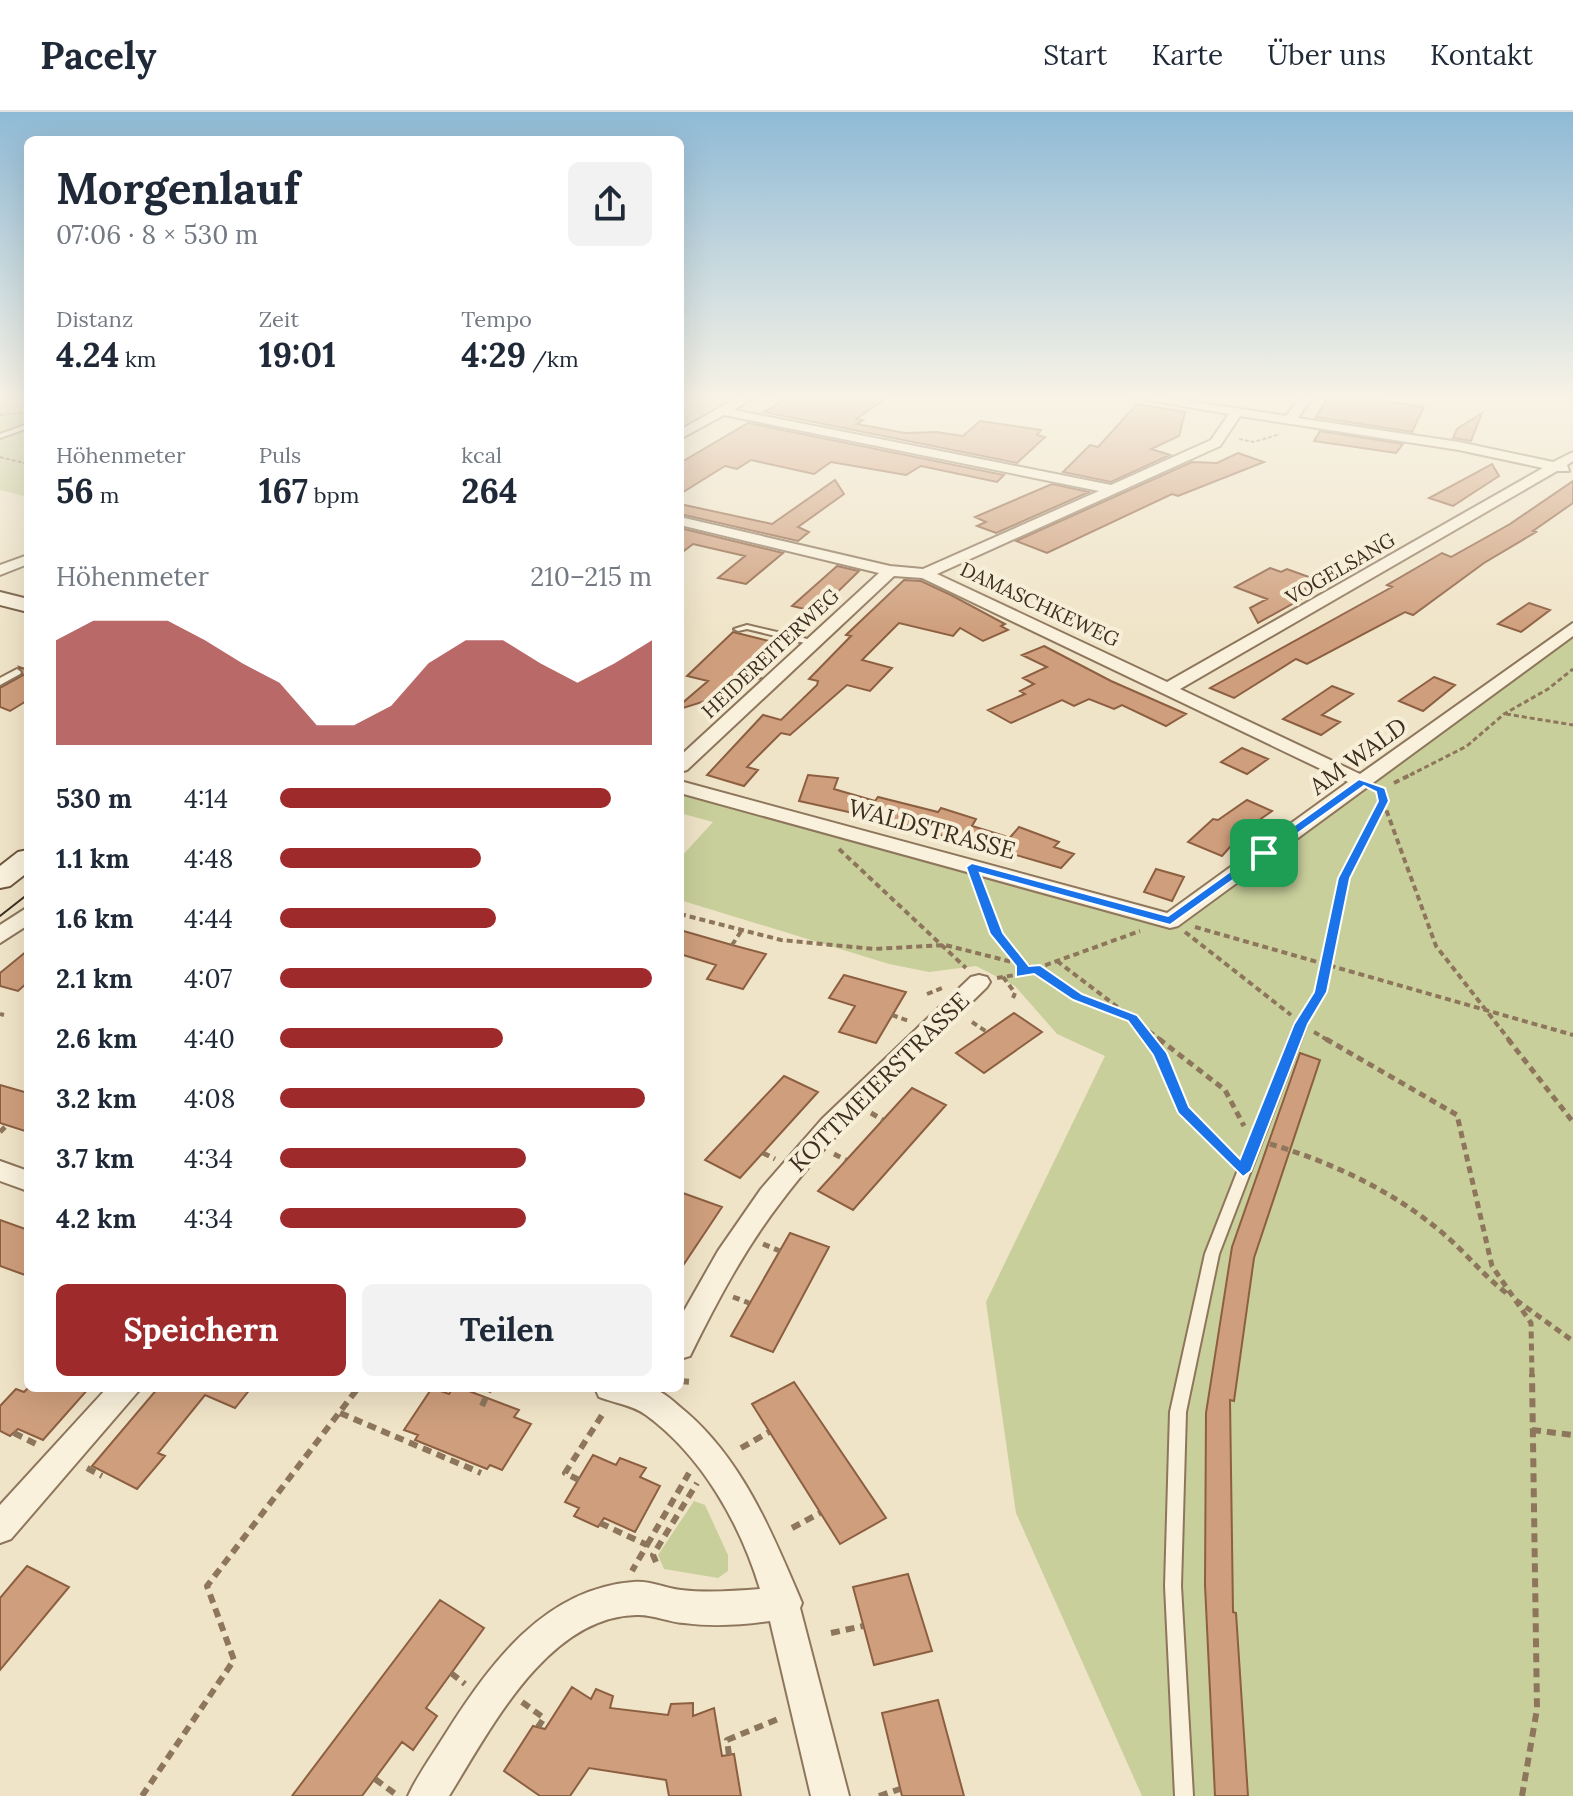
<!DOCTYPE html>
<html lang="de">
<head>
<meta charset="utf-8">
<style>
	:root { --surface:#fff; --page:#f2f2f3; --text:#1f2937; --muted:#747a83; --line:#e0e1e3; --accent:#9e2a2b }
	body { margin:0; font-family:Lora,serif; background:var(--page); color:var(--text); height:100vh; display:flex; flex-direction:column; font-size:30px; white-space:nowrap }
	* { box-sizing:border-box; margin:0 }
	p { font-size:26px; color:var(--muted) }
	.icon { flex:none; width:44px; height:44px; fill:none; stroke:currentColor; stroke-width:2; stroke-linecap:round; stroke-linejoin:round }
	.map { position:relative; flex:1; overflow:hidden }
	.side { position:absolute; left:24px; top:24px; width:660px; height:1256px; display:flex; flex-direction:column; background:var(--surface); border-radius:12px; box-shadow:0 8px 32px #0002 }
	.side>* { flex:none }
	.pin { position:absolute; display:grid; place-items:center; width:68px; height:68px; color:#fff; margin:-34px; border-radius:16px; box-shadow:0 4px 12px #0006 }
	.round { display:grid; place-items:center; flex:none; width:84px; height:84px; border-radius:12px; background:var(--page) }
	.summary { display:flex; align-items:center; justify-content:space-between; height:136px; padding:0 32px }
	h1 { font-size:44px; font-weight:800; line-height:60px }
	.figures { display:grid; grid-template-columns:repeat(3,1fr); gap:12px; height:136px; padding:8px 32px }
	.figures div { display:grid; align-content:center }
	.figures b { font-size:34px; font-weight:800 }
	.figures small { font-size:22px; font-weight:400 }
	.figures p { font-size:22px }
	.chart { height:224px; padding:16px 32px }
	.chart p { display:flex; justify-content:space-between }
	.chart svg { width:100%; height:144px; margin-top:8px; fill:var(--accent); opacity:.7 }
	.action { display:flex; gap:16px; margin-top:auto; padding:16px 32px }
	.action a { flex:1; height:92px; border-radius:12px; background:var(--accent); color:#fff; font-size:32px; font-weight:800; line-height:92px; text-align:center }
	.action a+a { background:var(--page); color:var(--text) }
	ul { padding:0 32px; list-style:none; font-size:26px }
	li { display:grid; grid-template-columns:128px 96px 1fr; align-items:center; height:60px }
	li i { height:20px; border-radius:10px; background:var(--accent) }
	header { display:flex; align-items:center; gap:48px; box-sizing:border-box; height:112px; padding:0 40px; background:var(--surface); border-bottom:2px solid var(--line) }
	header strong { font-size:38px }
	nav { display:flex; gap:44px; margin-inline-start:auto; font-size:28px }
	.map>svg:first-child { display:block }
	.green { fill:#c9cf9b }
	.building { fill:#cf9f7d; stroke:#8d5f41; stroke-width:2 }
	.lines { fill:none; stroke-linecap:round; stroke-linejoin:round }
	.lane-casing { stroke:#8d765c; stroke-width:4 }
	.street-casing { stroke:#8d765c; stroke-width:4 }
	.secondary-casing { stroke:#6f573f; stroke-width:4 }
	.path-far4 { stroke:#8d765c; stroke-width:2; stroke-dasharray:4 2; stroke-linecap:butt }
	.path-far3 { stroke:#8d765c; stroke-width:3; stroke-dasharray:5 3; stroke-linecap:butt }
	.path-far2 { stroke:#8d765c; stroke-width:4; stroke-dasharray:6 4; stroke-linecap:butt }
	.path-far1 { stroke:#8d765c; stroke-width:5; stroke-dasharray:7 5; stroke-linecap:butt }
	.path { stroke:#8d765c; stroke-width:6; stroke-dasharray:9 6; stroke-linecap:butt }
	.lane { fill:#faf1dc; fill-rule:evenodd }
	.street { fill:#faf1dc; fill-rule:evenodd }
	.secondary { fill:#faf1dc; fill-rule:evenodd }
	.tram { stroke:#3d2e20; stroke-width:2 }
	.route { fill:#1a73e8; stroke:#fff; stroke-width:2; fill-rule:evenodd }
	.labels { text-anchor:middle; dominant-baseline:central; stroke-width:8; stroke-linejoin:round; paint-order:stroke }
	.far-street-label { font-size:20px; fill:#3d2e20; stroke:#f7eed8 }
	.street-label { font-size:24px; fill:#3d2e20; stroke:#f7eed8 }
</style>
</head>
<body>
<header>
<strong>Pacely</strong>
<nav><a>Start</a><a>Karte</a><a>Über uns</a><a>Kontakt</a></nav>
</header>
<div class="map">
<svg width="1573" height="1684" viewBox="0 0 1573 1684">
	<rect width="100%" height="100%" fill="#f0e4c8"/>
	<path class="green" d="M0,283H28V385L0,378Z
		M682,283H738L680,315Z
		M1573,520V1684H1142L1016,1401L986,1190L1105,944L1057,922L1015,874L976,854L929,860L889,852L680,788V746L713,710L680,701V677L1168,815Z
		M694,1389L705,1393L728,1443V1459L718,1466L664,1457L658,1443Z"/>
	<path class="building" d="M793,283H858L884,288L856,307L863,308L857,312L905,321L936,320L963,324L980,309L1041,318L1037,323L1045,325L1017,351L764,300Z
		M1329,283L1371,290L1372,287L1424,295L1412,320L1316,305Z
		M1137,292L1185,300L1179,324L1151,337L1170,343L1111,370L1063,360L1090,333L1098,335Z
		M1482,301L1471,329L1453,326L1457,317Z
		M748,311L1004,363L997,370L921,354L906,363L831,350L814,362L751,348L737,357L725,354L680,382V351Z
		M1320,319L1403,332L1396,341L1314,329Z
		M1238,341L1264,350L1178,384L1172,382L1047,441L1016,429L1192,350L1217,351Z
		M1492,352L1499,364L1453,394L1429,386Z
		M835,368L844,382L798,415L809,420L798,429L680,402V392L772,412Z
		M1573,369V391L1533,419L1536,420L1484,451L1413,503L1405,500L1307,552L1296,547L1234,586L1210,576L1392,475L1387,473L1442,441L1451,445L1510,412Z
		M1052,372L1089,380L996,421L977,414L986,410L975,405Z
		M680,416L783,441L746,472L718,466L745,444L693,432L680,442Z
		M837,454L859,459L817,500L792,494Z
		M1270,456L1281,460L1287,457L1320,469L1305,477L1308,483L1258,511L1250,496L1267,487L1235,475Z
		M904,468L921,469L951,483L1005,512L1001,514L1008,518L983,529L960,516L953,524L899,511L862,548L892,556L870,579L847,573L790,623L781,621L747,655L758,658L744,674L707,663L763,603L781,608L817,573L818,569L809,567L851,524L846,523Z
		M1529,491L1550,498L1521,520L1498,512Z
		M733,520L781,532L752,559L761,566L740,574L744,577L680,597V593L708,569L687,564Z
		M1044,534L1111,569L1186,602L1166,614L1122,593L1114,597L1089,587L1074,594L1062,588L1011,611L988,598L1025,582L1020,579L1034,572L1023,566L1047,555L1022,543Z
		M19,555L28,558V588L10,599L0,595V576L23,563Z
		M1434,565L1455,573L1423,599L1399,589Z
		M1332,574L1353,582L1322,603L1340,610L1321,623L1283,607Z
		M1242,636L1268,647L1247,662L1221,650Z
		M808,663L838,666L834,677L875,689L878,685L938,700L941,696L976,707L972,714L1005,724L994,740L907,713L799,689Z
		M1247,688L1272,699L1245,718L1222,744L1188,730L1213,707L1218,708Z
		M1019,715L1059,730L1054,735L1074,742L1061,756L999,738Z
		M1156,757L1184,765L1172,789L1144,780Z
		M680,818L732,833L766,842L743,877L707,867L716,853L680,842Z
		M28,838V870L18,879L0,874V861Z
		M844,863L906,880L876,931L839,920L855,894L829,886Z
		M1014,901L1042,920L984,961L956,941Z
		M1300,941L1320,948L1254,1146L1234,1289L1230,1288L1233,1500L1236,1501L1248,1684H1215L1205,1473L1206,1301L1232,1135Z
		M784,964L818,980L740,1066L705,1048Z
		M0,973L28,981V1020L0,1011Z
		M912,976L946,993L853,1098L818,1079Z
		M680,1080L722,1095L680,1158Z
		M0,1108L28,1118V1164L0,1154Z
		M790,1121L829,1135L773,1240L731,1224Z
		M794,1270L886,1406L840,1432L752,1292Z
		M28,1276H89L43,1328L18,1317L10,1324L0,1319V1294L16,1277L24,1280Z
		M158,1276H251L235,1296L205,1283L158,1341L165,1344L137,1377L92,1354Z
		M432,1276L449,1282L453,1276H461L519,1298L514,1305L531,1312L502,1358L490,1353L487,1357L415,1328L418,1323L404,1318Z
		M593,1343L616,1353L620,1346L646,1356L640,1365L660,1374L635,1420L604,1406L598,1415L574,1404L579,1396L565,1390Z
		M27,1454L69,1475L0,1558V1486Z
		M908,1462L932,1539L874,1553L853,1475Z
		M440,1488L484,1516L426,1596L437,1604L413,1638L402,1630L362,1684H292Z
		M572,1575L591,1587L596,1577L613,1584L610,1596L668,1603L671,1592L693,1591V1604L714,1596L722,1644L734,1642L741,1684H669L666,1668L589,1656L570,1684H540L504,1659L533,1614L545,1617Z
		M938,1588L964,1684H902L882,1601Z"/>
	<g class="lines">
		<defs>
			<path id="lane" d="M28,312V316L0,326V322Z
				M747,513L816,529L817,531L813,533L747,517L738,519L734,517Z
				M17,557L21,560L20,562L0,573V566Z
				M1301,908L1307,912L1219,1142L1186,1300L1181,1474L1193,1684H1175L1165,1474L1170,1300L1205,1142L1295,912Z"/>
			<path id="street" d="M742,283H757L734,298L1111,373L1211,328L1229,302L1119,283H1148L1286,304L1302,283H1314L1298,306L1459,330L1553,350L1573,340V349L1567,353L1569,359H1557L1180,577L1360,662L1573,511V524L1178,814L1170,816L680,681V669L1167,801L1348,670L922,466L894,464L687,658L680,660V644L879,461L680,413V405L890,454L923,457L1099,379L724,303L680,327V318ZM1240,304L1459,338L1543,356L1167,570L937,462L1220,334Z
				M28,443V452L0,463V453Z
				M28,795V813L0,831V813Z
				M979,863L987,865L990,870L987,875C916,945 840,1011 780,1091C744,1138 716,1191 690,1244L680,1247V1206L718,1139L761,1077L822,1007L971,865Z
				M0,1049L28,1059V1079L0,1069Z
				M107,1276H141L11,1427L0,1431V1393Z
				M595,1276C612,1276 633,1273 650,1276C664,1279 675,1291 686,1300C744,1350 773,1423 802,1491L800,1496L849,1684H811L770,1509C742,1513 713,1515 684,1511C668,1510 652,1502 636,1503C547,1505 490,1618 449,1684H408C418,1662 433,1642 446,1621C490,1552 544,1477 633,1470C649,1468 665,1476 681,1478C707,1481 734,1479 760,1477C740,1411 702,1344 646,1303C633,1293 614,1291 599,1285Z"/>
			<path id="secondary" d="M0,480L28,487V500L0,493Z
				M28,738V760L10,774L0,776V754L18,740Z"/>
		</defs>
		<use href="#lane" class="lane-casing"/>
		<use href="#street" class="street-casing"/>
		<use href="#secondary" class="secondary-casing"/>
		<path class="path-far4" d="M0,303L22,301
			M1239,327L1254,330L1280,322
			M0,345L28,352"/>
		<path class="path-far3" d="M1506,602L1573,613
			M1410,663L1467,634L1504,602L1548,577L1573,557"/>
		<path class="path-far2" d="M1394,671L1414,661
			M1383,689L1436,834L1510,929
			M839,737L966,856
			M977,773L997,822L1022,853L1021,862
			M680,802L781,828L874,837L945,833L1036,856L1077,885L1133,906L1151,929
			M1195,815L1573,923
			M1185,820L1291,903
			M732,833L742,818
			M1057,849L1128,903
			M1003,865L1015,881L1013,886
			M997,866L1021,862L1140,819
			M927,882L942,876
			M1308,900L1321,880L1344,766L1383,689L1381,678
			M0,902L4,903
			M892,903L909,909
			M972,910L987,920
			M1141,913L1162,929
			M1314,920L1329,929"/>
		<path class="path-far1" d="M1149,927L1160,941L1183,998L1231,1046
			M1159,927L1225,978L1244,1014
			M1326,927L1457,1003L1492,1154L1531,1211L1532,1264
			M1508,927L1573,1010
			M871,1001L883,1008
			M0,1020L7,1013
			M1270,1032C1338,1052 1408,1086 1459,1136C1476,1153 1490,1169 1509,1183
			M763,1041L775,1047
			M834,1042L846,1048
			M763,1132L780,1139
			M733,1185L749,1191
			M1516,1188L1573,1229"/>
		<path class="path" d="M680,1269L692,1270
			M482,1294L490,1276
			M340,1301L481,1361
			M1532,1318L1573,1323
			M14,1321L40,1334
			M741,1336L769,1320
			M87,1356L102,1364
			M579,1368L565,1361L604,1300
			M600,1411L647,1433L632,1459
			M792,1416L820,1401
			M647,1433L689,1361
			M656,1450L653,1443L697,1371
			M831,1521L863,1514
			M451,1561L465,1572
			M522,1590L544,1606L538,1615
			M729,1643L727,1628L778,1607
			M375,1667L398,1684
			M142,1684L234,1548L207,1474L358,1276
			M879,1684L900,1677
			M1522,1684L1537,1597L1532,1262"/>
		<use href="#lane" class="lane"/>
		<use href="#street" class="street"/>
		<use href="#secondary" class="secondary"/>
		<path class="tram" d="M0,804L28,782"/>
	</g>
	<linearGradient id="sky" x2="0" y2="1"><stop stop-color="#8fbad6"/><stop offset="0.55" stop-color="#f8f3e6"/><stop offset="1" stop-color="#f8f3e6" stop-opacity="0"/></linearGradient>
	<rect width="1573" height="519" fill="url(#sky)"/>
	<path class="route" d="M1359,667L1385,676L1389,689L1350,766L1327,880L1308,912L1251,1059L1243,1065L1178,1001L1153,943L1128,909L1073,888L1034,862L1016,865V854L990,822L966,755L972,751L1168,804ZM1364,674L1376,680L1378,689L1338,766L1314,880L1294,912L1240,1047L1189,995L1167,941L1137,903L1082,882L1040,853L1029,854L1003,821L980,761L1170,813Z"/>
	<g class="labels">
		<g class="far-street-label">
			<text transform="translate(1340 456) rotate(-30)">VOGELSANG</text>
			<text transform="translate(1040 492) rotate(25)">DAMASCHKEWEG</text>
			<text transform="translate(770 541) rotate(-43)">HEIDEREITERWEG</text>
		</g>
		<g class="street-label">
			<text transform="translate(1358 644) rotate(-36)">AM WALD</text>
			<text transform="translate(932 717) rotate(15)">WALDSTRASSE</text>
			<text transform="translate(879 970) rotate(-45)">KOTTMEIERSTRASSE</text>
		</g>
	</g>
</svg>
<div class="pin" style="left:1264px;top:741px;background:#1e9e55"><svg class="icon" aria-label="arrive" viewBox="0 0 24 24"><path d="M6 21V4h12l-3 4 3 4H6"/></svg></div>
<section class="side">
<div class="summary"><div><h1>Morgenlauf</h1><p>07:06 · 8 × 530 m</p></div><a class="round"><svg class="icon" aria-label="share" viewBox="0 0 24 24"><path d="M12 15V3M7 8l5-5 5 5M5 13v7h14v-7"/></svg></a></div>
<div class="figures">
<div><p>Distanz</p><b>4.24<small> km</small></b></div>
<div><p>Zeit</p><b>19:01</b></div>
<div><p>Tempo</p><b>4:29<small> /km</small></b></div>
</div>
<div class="figures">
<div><p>Höhenmeter</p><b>56<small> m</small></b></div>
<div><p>Puls</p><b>167<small> bpm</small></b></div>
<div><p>kcal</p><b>264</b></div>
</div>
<div class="chart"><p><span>Höhenmeter</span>210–215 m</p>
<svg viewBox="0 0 160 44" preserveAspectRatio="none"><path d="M0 44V12L10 6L20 6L30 6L40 12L50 19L60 25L70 38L80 38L90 32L100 19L110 12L120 12L130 19L140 25L150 19L160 12V44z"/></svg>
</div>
<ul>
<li><b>530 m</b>4:14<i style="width:89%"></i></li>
<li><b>1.1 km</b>4:48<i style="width:54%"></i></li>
<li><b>1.6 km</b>4:44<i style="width:58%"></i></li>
<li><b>2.1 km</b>4:07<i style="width:100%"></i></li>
<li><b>2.6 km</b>4:40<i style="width:60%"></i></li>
<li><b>3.2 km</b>4:08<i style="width:98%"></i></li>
<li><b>3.7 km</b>4:34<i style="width:66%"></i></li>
<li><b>4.2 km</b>4:34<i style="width:66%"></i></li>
</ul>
<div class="action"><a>Speichern</a><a>Teilen</a></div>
</section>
</div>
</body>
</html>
